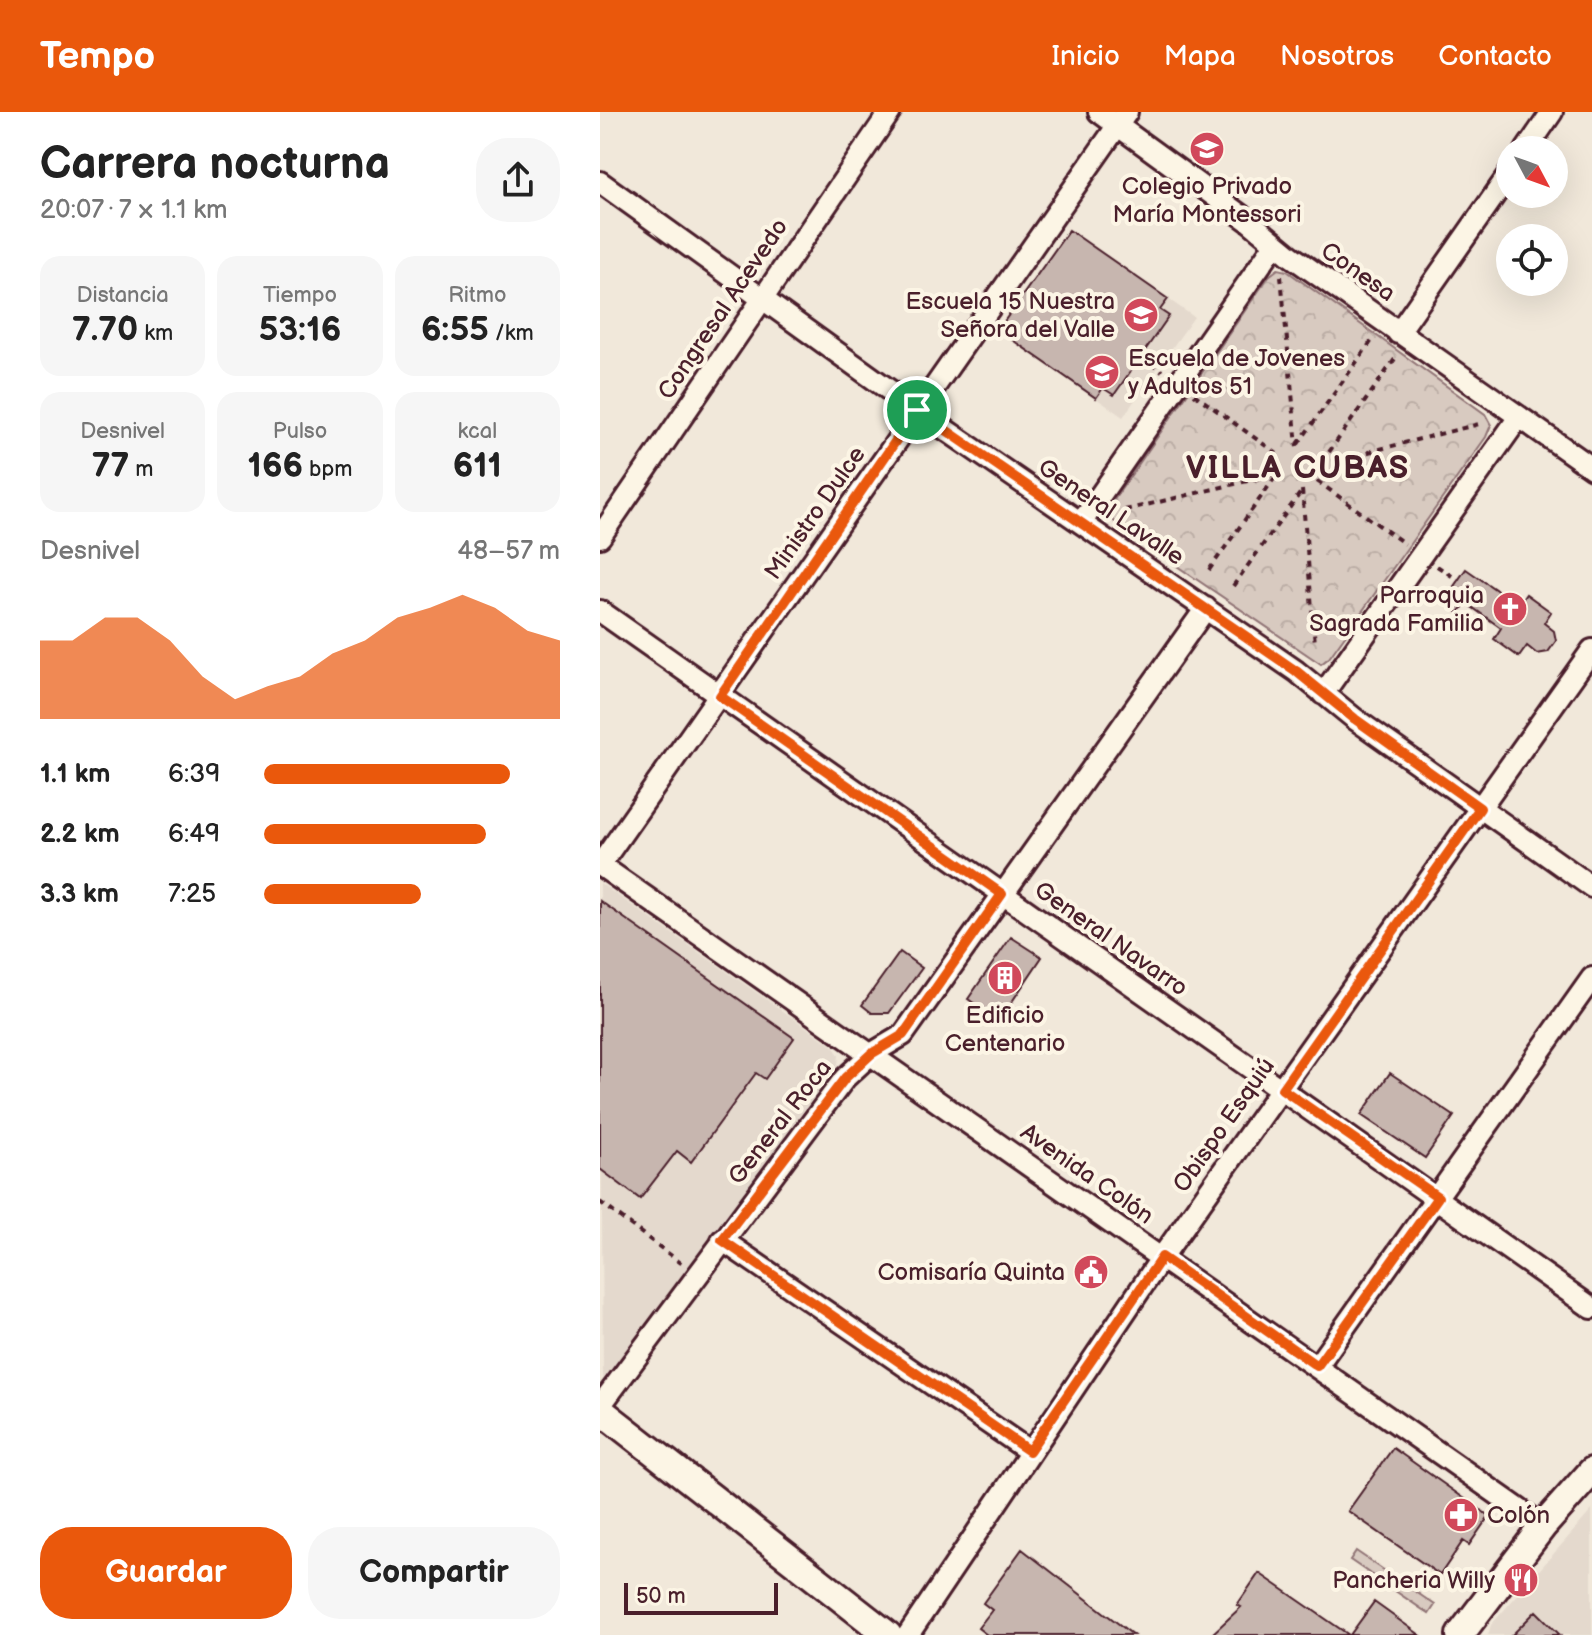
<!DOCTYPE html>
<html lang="es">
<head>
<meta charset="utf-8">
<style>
	:root { --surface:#fff; --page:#f6f6f6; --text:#222; --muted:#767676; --accent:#ea580c }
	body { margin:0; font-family:"Balsamiq Sans",sans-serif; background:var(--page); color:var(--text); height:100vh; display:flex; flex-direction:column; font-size:30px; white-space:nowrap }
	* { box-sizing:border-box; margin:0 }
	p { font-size:26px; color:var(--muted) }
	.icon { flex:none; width:44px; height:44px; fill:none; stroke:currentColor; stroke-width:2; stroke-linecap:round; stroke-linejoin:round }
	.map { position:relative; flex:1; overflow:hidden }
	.drawer { display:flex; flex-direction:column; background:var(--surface); width:600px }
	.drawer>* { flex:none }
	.needle { width:52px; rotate:131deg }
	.tools { position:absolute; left:896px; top:24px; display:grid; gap:16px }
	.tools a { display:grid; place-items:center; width:72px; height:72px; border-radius:50%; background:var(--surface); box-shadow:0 8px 32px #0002; font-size:40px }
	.scale { position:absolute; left:24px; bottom:20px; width:154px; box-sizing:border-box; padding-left:8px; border:4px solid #4a1f2b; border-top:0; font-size:22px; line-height:28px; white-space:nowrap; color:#4a1f2b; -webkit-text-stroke:6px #fcf5e5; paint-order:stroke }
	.pin { position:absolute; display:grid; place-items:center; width:68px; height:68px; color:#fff; margin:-34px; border:4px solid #fff; border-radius:50%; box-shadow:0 2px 8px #0007 }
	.round { display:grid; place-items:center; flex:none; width:84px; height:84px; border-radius:32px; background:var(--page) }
	.summary { display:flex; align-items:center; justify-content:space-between; height:136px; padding:0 40px }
	h1 { font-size:44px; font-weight:700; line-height:60px }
	.stats { display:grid; grid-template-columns:repeat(3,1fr); gap:12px; height:136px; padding:8px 40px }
	.stats div { display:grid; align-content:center; border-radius:20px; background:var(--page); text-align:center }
	.stats b { font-size:34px; font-weight:700 }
	.stats small { font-size:22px; font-weight:400 }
	.stats p { font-size:22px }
	.chart { height:224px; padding:16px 40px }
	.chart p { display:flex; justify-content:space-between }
	.chart svg { width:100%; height:144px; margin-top:8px; fill:var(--accent); opacity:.7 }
	.primary-button { display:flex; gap:16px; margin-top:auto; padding:16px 40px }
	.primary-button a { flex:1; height:92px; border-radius:32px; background:var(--accent); color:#fff; font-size:32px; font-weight:700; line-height:92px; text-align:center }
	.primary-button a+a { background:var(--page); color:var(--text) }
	ul { padding:0 40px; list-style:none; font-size:26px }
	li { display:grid; grid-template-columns:128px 96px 1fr; align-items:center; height:60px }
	li i { height:20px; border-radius:10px; background:var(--accent) }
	header { display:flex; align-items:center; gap:48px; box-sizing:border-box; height:112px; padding:0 40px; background:var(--accent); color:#fff }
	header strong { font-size:38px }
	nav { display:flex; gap:44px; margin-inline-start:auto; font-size:28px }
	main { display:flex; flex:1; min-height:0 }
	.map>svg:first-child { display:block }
	.built { fill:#e4d9cd }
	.green { fill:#d8cac0; stroke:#917476; stroke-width:2 }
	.forest { fill:url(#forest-crowns); stroke:#917476; stroke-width:2 }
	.building { fill:#c7b6af; stroke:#4a1f2b; stroke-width:2 }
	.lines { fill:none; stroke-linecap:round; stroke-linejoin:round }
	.minor-casing { stroke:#4a1f2b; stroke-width:26 }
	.major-casing { stroke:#4a1f2b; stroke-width:32 }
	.path { stroke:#4a1f2b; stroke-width:4; stroke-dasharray:6 6; stroke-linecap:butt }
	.minor { stroke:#fcf5e5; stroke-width:20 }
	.major { stroke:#fcf5e5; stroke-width:26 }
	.route-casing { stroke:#fff; stroke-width:16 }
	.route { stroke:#ea580c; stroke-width:10 }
	.labels { text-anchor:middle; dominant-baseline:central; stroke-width:8; stroke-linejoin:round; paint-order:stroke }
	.poi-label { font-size:24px; fill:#4a1f2b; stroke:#fcf5e5; text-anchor:end }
	.street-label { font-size:24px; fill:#4a1f2b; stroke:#fcf5e5 }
	.district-label { font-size:32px; font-weight:bold; letter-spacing:2px; fill:#4a1f2b; stroke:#fcf5e5 }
</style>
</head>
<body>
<header>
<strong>Tempo</strong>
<nav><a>Inicio</a><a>Mapa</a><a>Nosotros</a><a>Contacto</a></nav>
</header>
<main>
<section class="drawer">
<div class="summary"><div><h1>Carrera nocturna</h1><p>20:07 · 7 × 1.1 km</p></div><a class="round"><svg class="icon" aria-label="share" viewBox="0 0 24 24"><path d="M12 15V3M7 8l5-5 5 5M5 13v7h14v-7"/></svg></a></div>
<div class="stats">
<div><p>Distancia</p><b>7.70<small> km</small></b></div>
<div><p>Tiempo</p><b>53:16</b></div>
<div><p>Ritmo</p><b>6:55<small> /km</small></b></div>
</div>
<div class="stats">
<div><p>Desnivel</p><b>77<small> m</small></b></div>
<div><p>Pulso</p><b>166<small> bpm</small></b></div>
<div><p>kcal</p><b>611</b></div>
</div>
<div class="chart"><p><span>Desnivel</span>48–57 m</p>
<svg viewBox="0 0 160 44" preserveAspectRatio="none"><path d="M0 44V20L10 20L20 13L30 13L40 20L50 31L60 38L70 34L80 31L90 24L100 20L110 13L120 10L130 6L140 10L150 17L160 20V44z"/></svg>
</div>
<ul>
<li><b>1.1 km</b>6:39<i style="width:83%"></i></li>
<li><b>2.2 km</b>6:49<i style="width:75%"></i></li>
<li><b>3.3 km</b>7:25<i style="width:53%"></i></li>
</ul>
<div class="primary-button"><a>Guardar</a><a>Compartir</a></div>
</section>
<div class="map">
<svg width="992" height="1523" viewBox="0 0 992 1523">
	<defs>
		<pattern id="forest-crowns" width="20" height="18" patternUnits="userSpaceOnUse" patternTransform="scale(2)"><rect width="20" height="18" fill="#d8cac0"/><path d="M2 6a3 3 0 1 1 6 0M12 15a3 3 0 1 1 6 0" fill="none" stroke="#bbada5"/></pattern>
	</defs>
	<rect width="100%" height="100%" fill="#f1e8da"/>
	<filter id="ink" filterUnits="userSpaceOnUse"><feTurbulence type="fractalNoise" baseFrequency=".0125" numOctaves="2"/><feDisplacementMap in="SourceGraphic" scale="16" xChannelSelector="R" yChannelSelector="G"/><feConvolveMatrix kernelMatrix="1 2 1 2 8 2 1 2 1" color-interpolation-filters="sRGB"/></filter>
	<g filter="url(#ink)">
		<path class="built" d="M469,118L594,205L523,305L398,218Z
			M0,771L233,934L239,943L238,952L13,1257L3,1266Z
			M992,1398V1523H888L891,1513Z"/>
		<path class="green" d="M756,1439L835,1493L829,1502L750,1448Z"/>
		<path class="forest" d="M678,157L687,159L885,302L891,313L886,325L729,546L721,552L518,414L509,403L511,392L669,164Z"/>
		<path class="building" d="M469,118L568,187L560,198L569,204L514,283L503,276L496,286L398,218Z
			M866,457L918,493L926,482L951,500L944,511L954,519L956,529L948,540L937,542L927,534L919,545L894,527L901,516L866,491L859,501L843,490Z
			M0,789L194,926L165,967L156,961L91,1050L77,1039L40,1087L0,1057Z
			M411,825L442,845L399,909L368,887Z
			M300,840L322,856L289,901H272L262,893Z
			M790,961L854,1004L825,1046L761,1003Z
			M793,1336L889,1404L869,1433L863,1429L840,1463L748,1399Z
			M422,1437L533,1523H387L378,1516L392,1498L383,1491Z
			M659,1461L749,1523H611L641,1495L637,1493Z
			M774,1490L820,1523H750Z
			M936,1499L960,1523H912Z"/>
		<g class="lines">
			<defs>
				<path id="minor" d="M499,0L650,110L691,144L992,356
					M926,38L952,0
					M0,70L317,298L696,559L755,607L992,775
					M798,221L910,61
					M481,411L675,132
					M0,425L290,0
					M0,499L992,1196
					M723,582L919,305
					M0,753L943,1414
					M0,753L527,0
					M122,1128L429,1339
					M717,1254L992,866
					M0,1294L245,966L271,942L303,923L606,496
					M308,1523L562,1145L992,538"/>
				<path id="major" d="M0,1298L288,1523
					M860,1523L943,1414L992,1359"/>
			</defs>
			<use href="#minor" class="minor-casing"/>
			<use href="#major" class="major-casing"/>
			<path class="path" d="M681,164L697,334
				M541,244L562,259
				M594,282L680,344
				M698,332L773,227
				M722,350L797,244
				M721,352L883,311
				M717,369L805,432
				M702,378L715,532
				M525,398L677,362
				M837,454L858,468
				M609,458L676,364
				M633,474L701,380
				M0,1090L81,1151"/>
			<use href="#minor" class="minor"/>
			<use href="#major" class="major"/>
		</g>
	</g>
	<g class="lines" filter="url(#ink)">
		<defs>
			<path id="route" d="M317,298L696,559L755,607L880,696L682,977L838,1085L717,1254L562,1145L429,1339L122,1128L245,966L271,942L303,923L402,782L120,584Z"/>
		</defs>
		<use href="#route" class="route-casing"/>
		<use href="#route" class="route"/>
	</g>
	<defs>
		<symbol id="school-disc" viewBox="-11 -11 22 22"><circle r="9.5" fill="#d1495b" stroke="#fcf5e5"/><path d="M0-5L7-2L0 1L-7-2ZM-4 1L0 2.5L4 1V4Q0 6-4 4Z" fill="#fff"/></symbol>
		<symbol id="church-disc" viewBox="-11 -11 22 22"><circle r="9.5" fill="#d1495b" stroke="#fcf5e5"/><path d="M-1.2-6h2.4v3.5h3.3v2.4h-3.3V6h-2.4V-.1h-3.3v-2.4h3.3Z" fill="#fff"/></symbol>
		<symbol id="building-disc" viewBox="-11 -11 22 22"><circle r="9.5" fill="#d1495b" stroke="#fcf5e5"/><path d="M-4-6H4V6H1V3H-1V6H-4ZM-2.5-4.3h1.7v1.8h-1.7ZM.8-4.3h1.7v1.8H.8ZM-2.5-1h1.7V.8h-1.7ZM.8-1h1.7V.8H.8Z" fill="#fff"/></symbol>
		<symbol id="civic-disc" viewBox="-11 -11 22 22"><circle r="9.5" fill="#d1495b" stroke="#fcf5e5"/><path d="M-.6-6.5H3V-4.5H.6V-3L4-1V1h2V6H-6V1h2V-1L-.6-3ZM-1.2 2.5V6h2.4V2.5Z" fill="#fff"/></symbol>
		<symbol id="pharmacy-disc" viewBox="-11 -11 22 22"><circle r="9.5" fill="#d1495b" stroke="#fcf5e5"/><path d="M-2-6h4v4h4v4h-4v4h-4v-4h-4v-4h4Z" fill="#fff"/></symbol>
		<symbol id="restaurant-disc" viewBox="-11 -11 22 22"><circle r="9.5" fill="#d1495b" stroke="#fcf5e5"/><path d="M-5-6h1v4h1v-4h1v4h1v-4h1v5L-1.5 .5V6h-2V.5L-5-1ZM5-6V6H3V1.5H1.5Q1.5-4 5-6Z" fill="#fff"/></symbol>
	</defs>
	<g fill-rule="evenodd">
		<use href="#school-disc" x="587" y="17" width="40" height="40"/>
		<use href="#school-disc" x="521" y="183" width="40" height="40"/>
		<use href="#school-disc" x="482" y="240" width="40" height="40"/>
		<use href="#church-disc" x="890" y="477" width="40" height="40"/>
		<use href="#building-disc" x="385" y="846" width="40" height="40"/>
		<use href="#civic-disc" x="471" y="1140" width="40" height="40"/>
		<use href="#pharmacy-disc" x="841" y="1383" width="40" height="40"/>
		<use href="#restaurant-disc" x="901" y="1448" width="40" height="40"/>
	</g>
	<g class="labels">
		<g class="poi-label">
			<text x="607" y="74" text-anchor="middle">Colegio Privado<tspan x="607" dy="28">María Montessori</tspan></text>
			<text x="515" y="189">Escuela 15 Nuestra<tspan x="515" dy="28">Señora del Valle</tspan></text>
			<text x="528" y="246" text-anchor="start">Escuela de Jovenes<tspan x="528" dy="28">y Adultos 51</tspan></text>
			<text x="884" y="483">Parroquia<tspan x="884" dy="28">Sagrada Familia</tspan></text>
			<text x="405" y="903" text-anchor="middle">Edificio<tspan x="405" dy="28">Centenario</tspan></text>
			<text x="465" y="1160">Comisaría Quinta</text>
			<text x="887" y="1403" text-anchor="start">Colón</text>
			<text x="895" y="1468">Pancheria Willy</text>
		</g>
		<g class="street-label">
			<text transform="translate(758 160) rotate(35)">Conesa</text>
			<text transform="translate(123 197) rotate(-56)">Congresal Acevedo</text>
			<text transform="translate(511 400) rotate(34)">General Lavalle</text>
			<text transform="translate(215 401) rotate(-55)">Ministro Dulce</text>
			<text transform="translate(511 827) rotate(35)">General Navarro</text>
			<text transform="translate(180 1010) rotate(-52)">General Roca</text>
			<text transform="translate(624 1013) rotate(-55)">Obispo Esquiú</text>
			<text transform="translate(487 1062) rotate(35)">Avenida Colón</text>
		</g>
		<g class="district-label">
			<text x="698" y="356">VILLA CUBAS</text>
		</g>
	</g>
</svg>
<div class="tools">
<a><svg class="needle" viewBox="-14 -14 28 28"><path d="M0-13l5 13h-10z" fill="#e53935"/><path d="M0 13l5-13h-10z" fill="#767676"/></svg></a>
<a><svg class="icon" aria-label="locate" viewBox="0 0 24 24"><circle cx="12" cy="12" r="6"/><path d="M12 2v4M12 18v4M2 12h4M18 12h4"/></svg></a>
</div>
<div class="scale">50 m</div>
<div class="pin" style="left:317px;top:298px;background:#1e9e55"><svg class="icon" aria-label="arrive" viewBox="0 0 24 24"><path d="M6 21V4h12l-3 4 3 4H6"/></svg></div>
</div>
</main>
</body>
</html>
